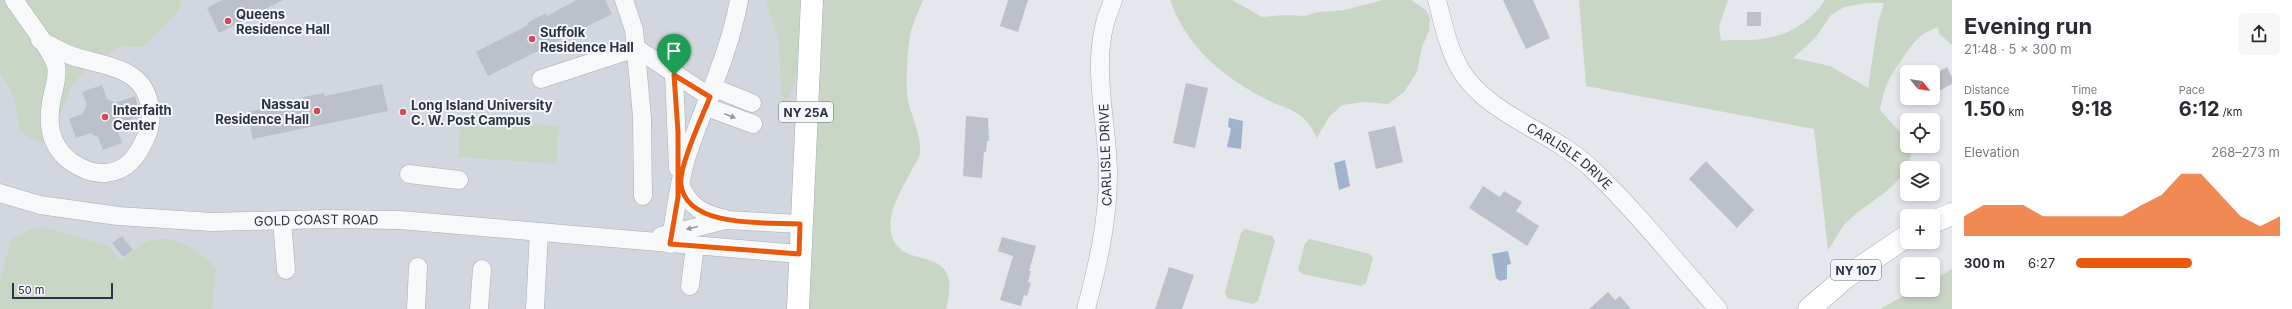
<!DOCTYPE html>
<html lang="en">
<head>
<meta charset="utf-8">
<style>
	:root { --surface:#fff; --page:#f7f7f7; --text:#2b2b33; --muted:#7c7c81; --accent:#ea580c }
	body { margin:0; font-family:Inter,sans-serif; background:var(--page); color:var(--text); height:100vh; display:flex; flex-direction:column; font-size:15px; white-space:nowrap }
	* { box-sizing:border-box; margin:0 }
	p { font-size:13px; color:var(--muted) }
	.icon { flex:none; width:22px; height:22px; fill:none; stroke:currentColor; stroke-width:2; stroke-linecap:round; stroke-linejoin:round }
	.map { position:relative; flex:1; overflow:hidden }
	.sheet { display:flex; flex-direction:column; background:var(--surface); width:340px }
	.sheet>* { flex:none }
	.needle { width:26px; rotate:120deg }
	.tools { position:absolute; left:1900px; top:65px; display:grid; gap:8px }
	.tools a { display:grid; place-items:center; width:40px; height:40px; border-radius:6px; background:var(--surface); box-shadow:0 2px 6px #0003; font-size:20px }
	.scale { position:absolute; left:12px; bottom:10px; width:101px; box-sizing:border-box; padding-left:4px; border:2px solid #2b3445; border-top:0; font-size:11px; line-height:14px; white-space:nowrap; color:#2b3445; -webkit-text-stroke:3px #f4f6f9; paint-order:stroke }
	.pin { position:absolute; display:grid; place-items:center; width:34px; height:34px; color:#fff; margin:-41px -17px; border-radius:50% 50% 50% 0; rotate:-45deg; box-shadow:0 0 4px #0007 }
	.pin .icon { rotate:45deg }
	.round { display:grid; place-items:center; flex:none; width:42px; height:42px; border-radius:6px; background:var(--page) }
	.headline { display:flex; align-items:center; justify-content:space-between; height:68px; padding:0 12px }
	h1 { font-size:22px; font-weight:700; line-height:30px }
	.stats { display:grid; grid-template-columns:repeat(3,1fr); gap:6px; height:68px; padding:4px 12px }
	.stats div { display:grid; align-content:center }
	.stats b { font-size:20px; font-weight:700 }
	.stats small { font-size:11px; font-weight:400 }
	.stats p { font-size:11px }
	.chart { height:112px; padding:8px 12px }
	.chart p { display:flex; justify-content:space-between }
	.chart svg { width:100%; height:72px; margin-top:4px; fill:var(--accent); opacity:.7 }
	ul { padding:0 12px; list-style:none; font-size:13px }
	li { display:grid; grid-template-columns:64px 48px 1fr; align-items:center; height:30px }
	li i { height:10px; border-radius:5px; background:var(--accent) }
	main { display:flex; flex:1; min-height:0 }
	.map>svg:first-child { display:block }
	.built { fill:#d2d6de }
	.green { fill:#c9d6c5; fill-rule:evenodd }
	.water { fill:#9fb4cc }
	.building { fill:#bbc0ca }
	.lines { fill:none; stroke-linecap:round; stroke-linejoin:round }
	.minor-casing { stroke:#a9aeb7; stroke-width:19 }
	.major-casing { stroke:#a3abb8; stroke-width:23 }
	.minor { stroke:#f7f8fa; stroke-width:18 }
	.major { stroke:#fff; stroke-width:22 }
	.oneway { fill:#9196a0 }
	.route-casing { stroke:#fff; stroke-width:8 }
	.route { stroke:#ea580c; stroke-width:5 }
	.poi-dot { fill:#d1495b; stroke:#f4f6f9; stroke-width:1.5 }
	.labels { text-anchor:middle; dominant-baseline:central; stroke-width:4; stroke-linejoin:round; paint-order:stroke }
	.shield { fill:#f4f6f9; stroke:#676e7b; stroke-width:1 }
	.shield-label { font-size:12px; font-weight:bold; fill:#2b3445 }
	.poi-label { font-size:13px; font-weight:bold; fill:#2b3445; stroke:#f4f6f9; text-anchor:start }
	.street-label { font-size:13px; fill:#2b3445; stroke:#f4f6f9 }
</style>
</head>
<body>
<main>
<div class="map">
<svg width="1952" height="309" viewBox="0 0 1952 309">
	<rect width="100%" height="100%" fill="#e4e7ec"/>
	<path class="built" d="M0,0H812L798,309H0Z"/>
	<path class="green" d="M0,0H182L177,14L143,47L120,46L88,66L72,86L56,125L41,144L20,132L14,98L0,72Z
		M766,0H803L801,47L794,87L782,110L779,43Z
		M812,0H923C919,10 914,21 911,31C908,42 906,80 907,92C908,113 922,131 920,154C919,159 914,165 912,170C903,186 887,213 891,232C899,276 965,237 946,309H798Z
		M1170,0H1232L1262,17L1286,15L1305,16L1318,12L1345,10L1383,0H1411L1426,10L1430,18L1429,31L1422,47L1417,72L1404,92L1388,104L1363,102L1342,105L1329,117L1317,138C1301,105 1287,112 1260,96C1218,73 1187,46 1170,0Z
		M1579,0H1728L1719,26L1721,41C1730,39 1739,41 1749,40C1781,39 1807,27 1825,0H1952V45L1939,34L1938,27C1915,36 1913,44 1900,62C1888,80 1884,88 1880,110L1907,140V146L1913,148C1903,192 1873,195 1845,224C1839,231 1834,242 1828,250L1814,129L1586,86ZM1867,3H1884L1878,23L1868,88L1830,66L1793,58L1815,38L1831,15L1844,7Z
		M461,119L559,126L556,164L458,157Z
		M45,227L109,246L121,261C129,255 139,244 149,241C173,233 201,251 216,268L212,309H0V281L11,240L29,230Z
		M1245,229L1272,236L1275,241L1258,301L1253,304L1227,298L1225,292L1241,233Z
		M1310,239L1370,254L1373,258L1366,283L1361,286L1302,274L1298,270L1305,243Z
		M1952,269V309H1880L1914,290H1933V280Z"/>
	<path class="water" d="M1229,118L1243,121L1241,149L1227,147L1231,128L1228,127Z
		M1345,160L1350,186L1339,190L1334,163Z
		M1508,251L1511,264L1507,265V279L1500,281L1496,278L1492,254Z"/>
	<path class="building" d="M222,0H283L219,33L207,8Z
		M577,0H605L612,14L488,76L476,52L528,25L527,23L546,13L547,16Z
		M1008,0H1028L1018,32L1000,26Z
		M1503,0H1533L1550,38L1526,49Z
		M1747,12H1761V26H1747Z
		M1947,67L1952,77V84L1933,94V75Z
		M1186,83L1208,88L1195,148L1173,143Z
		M382,84L388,111L253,139L247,112L304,100L303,97L324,93L325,96Z
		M102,85L107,99L115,103L135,96L140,114V116L116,125L122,143L103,150L98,137L90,133L76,138L69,119L82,114L87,105L82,92Z
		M966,116L988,118L989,141H987L986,152H984L982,178L963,176Z
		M1395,126L1403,162L1376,169L1368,132Z
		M1706,161L1754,210L1737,228L1689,179Z
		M1483,186L1500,197L1504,191L1522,202L1516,211L1539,226L1527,246L1469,208Z
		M122,236L133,250L123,257L112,243Z
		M1002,237L1036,246L1029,271H1031L1028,282L1031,283L1027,296L1024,295L1021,306L1000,300L1013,256L998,251Z
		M1169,267L1194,275L1182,309H1155Z
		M1608,292L1615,300L1620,296L1631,309H1589Z"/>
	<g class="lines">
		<defs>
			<g id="minor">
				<path d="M14,0C24,15 53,52 56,66C58,75 55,85 53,93C47,119 47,143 70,161C81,169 93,174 106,173C128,171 138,155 146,137C155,118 151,90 133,77C117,65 88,62 70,55C60,51 50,45 40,40"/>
				<path d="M624,0L634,30L642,117L643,196"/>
				<path id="s1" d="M1437,0C1443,23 1448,48 1460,69C1487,115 1552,131 1592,169C1637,212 1676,262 1718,309"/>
				<path d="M674,75L678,168"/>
				<path d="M541,79L636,48L710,97"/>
				<path d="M714,88L752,103"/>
				<path d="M707,107L753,124"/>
				<path d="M409,174L459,180"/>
				<path d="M680,184C689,207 703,214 726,219"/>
				<path id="s2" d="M0,193L40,205L118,216L212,222L326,219L400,220L799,254"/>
				<path d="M282,220L286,270"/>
				<path d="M661,236L726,220L800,224"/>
				<path d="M670,244C675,216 678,187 686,159C703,106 729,56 739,0"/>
				<path d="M690,286L695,246"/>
				<path d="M416,309L418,267"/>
				<path d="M479,309L482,269"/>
				<path d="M535,309L539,232"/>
				<path d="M1086,309C1098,264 1108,221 1108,174C1108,125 1092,72 1105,23C1107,15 1111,7 1113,0"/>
			</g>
			<path id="major" d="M1933,222L1952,214
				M798,309L812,0
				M1809,309L1846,277L1907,236"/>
		</defs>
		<use href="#minor" class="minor-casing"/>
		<use href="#major" class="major-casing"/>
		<use href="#minor" class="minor"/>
		<use href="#major" class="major"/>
	</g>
	<defs><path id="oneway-solid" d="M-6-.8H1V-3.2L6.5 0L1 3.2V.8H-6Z"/></defs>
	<g class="oneway">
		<use href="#oneway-solid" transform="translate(730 116) rotate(21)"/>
		<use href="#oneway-solid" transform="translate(692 228) rotate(166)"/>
	</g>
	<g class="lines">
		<defs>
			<path id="route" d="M674,75L710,97C703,115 678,168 681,185C687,229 768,222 800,224L799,254L670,244L678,197V132Z"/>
		</defs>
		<use href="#route" class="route-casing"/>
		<use href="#route" class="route"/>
	</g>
	<g class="poi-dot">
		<circle cx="228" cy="21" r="4"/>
		<circle cx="532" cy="39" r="4"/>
		<circle cx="317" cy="111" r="4"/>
		<circle cx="403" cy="112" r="4"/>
		<circle cx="105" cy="117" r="4"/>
	</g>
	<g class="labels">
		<g class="shield">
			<rect x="779" y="102" width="54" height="20" rx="3"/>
			<rect x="1831" y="260" width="50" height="20" rx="3"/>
		</g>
		<g class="shield-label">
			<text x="806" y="112">NY 25A</text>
			<text x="1856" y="270">NY 107</text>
		</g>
		<g class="poi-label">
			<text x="236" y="14">Queens<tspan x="236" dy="15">Residence Hall</tspan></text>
			<text x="540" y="32">Suffolk<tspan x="540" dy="15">Residence Hall</tspan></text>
			<text x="309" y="104" text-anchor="end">Nassau<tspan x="309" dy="15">Residence Hall</tspan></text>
			<text x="411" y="105">Long Island University<tspan x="411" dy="15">C. W. Post Campus</tspan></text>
			<text x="113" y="110">Interfaith<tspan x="113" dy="15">Center</tspan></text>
		</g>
		<g class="street-label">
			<text transform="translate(1105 155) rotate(-92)">CARLISLE DRIVE</text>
			<text stroke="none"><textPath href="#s1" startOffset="214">CARLISLE DRIVE</textPath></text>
			<text stroke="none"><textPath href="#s2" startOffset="319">GOLD COAST ROAD</textPath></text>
		</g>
	</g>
</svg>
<div class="tools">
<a><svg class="needle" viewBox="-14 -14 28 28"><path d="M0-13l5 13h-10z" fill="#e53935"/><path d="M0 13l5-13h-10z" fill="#7c7c81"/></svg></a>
<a><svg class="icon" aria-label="locate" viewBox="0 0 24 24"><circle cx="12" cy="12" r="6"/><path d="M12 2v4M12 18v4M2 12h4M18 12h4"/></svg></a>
<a><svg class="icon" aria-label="layers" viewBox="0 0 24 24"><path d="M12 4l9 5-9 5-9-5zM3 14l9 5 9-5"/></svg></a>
<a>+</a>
<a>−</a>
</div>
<div class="scale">50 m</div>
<div class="pin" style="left:674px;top:75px;background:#1e9e55"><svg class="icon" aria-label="arrive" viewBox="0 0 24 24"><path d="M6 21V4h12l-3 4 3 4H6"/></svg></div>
</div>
<section class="sheet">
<div class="headline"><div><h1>Evening run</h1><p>21:48 · 5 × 300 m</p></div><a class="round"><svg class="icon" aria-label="share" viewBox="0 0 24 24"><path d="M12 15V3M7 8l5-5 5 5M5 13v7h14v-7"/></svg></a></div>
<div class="stats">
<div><p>Distance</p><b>1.50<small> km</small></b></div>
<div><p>Time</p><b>9:18</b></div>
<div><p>Pace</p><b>6:12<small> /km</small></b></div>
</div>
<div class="chart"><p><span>Elevation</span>268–273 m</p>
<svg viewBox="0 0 160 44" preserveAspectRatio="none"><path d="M0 44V32L10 25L20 25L30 25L40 32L50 32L60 32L70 32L80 32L90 25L100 19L110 6L120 6L130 19L140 32L150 38L160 32V44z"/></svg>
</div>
<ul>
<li><b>300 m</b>6:27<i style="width:57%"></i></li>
</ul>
</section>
</main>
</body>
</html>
